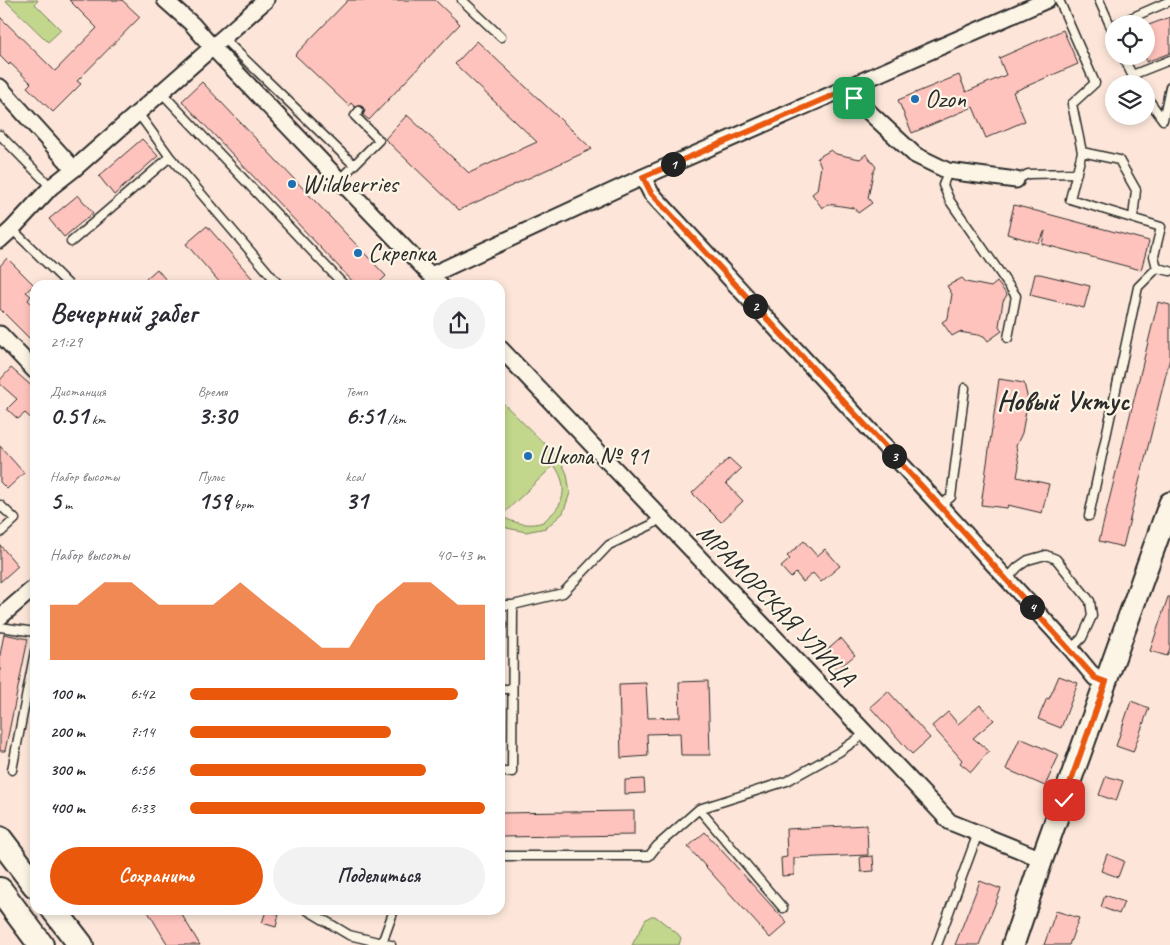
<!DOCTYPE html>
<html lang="ru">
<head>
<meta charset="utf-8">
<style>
	:root { --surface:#fff; --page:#f2f2f3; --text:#2b2b33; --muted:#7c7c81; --accent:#ea580c }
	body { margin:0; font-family:Caveat,sans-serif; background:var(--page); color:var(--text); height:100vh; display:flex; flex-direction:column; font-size:19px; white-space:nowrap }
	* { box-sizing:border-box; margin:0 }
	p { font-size:16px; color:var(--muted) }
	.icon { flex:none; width:28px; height:28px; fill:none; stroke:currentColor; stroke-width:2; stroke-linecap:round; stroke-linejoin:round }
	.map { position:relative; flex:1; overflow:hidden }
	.panel { position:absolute; left:30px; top:280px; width:475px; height:635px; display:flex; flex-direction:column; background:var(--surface); border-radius:15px; box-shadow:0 2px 8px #0003 }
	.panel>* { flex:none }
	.fabs { position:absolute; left:1105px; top:15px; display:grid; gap:10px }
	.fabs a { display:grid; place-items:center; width:50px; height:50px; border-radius:50%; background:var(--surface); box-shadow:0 2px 8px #0003; font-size:25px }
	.pin { position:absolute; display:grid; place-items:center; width:42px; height:42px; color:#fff; margin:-21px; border-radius:10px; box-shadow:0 2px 8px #0006 }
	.km { position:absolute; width:25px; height:25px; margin:-12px; border-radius:50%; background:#222; color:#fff; font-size:14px; line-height:25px; text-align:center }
	.round { display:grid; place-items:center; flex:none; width:52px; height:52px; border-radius:26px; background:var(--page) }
	.summary { display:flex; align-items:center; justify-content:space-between; height:85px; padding:0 20px }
	h1 { font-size:28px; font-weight:700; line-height:38px }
	.stats { display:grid; grid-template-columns:repeat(3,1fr); gap:8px; height:85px; padding:5px 20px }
	.stats div { display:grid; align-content:center }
	.stats b { font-size:25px; font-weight:700 }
	.stats small { font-size:14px; font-weight:400 }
	.stats p { font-size:14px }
	.chart { height:140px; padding:10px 20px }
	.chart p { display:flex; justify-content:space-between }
	.chart svg { width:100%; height:90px; margin-top:5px; fill:var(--accent); opacity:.7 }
	.primary-button { display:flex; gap:10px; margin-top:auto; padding:10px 20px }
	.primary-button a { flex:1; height:58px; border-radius:30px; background:var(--accent); color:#fff; font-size:20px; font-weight:700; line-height:58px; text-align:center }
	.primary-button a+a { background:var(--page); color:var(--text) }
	ul { padding:0 20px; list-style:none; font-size:16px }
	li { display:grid; grid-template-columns:80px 60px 1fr; align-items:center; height:38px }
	li i { height:12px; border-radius:6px; background:var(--accent) }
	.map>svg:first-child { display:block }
	.green { fill:#c2d78c; stroke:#76815c; fill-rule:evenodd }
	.building { fill:#ffc3bd; stroke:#2b2b2b }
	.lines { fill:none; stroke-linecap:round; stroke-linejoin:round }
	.service-casing { stroke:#2b2b2b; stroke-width:11 }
	.minor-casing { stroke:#2b2b2b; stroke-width:19 }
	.secondary-casing { stroke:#2b2b2b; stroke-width:25 }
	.primary-casing { stroke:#2b2b2b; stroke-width:28 }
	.service { stroke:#fcf5e5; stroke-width:8 }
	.minor { stroke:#fcf5e5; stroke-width:15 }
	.secondary { stroke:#fcf5e5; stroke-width:21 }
	.primary { stroke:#fcf5e5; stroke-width:24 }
	.route-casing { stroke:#fff; stroke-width:10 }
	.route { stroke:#ea580c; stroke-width:6 }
	.poi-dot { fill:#1f6fb2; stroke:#fcf5e5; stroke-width:2 }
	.labels { text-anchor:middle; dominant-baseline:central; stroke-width:4.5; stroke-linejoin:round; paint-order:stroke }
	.poi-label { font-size:25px; fill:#2b2b2b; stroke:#fcf5e5; text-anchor:start }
	.street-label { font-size:25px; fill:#2b2b2b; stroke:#fcf5e5 }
	.quarter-label { font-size:28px; font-weight:bold; fill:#2b2b2b; stroke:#fcf5e5 }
</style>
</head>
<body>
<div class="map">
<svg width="1170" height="945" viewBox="0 0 1170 945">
	<rect width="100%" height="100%" fill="#fde6d9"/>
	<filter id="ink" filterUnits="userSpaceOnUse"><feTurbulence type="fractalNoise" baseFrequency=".02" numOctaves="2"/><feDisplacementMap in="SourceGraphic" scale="10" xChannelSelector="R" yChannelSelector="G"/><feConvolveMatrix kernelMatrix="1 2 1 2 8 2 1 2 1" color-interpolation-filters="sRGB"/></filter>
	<g filter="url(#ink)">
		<path class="green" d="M5,0H38L35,4L61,30L48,42Z
			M500,400L560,459L567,474L570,493L563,513L546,528L526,532L507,528L500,524ZM554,465C566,481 567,500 552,514C549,516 546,520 543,522C531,527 512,523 501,516Z
			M651,916H655L678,934L681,938L679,945H632L646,919Z"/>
		<path class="building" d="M69,0H122L140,17L77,81L81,84L53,112L27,87L31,83L10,63L9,65L0,56V17L55,71L97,28Z
			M348,0H435L460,24L369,120L363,115L365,111L363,107L359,105L355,107L351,103L349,106L295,55Z
			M1170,17V53L1146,62V26Z
			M1063,30L1078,64L1013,92L1025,121L986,138L973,107L912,133L898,100L959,75L966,92L1006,75L999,58Z
			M477,41L592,149L459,210L385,139L407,115L469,173L537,142L455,64Z
			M202,82L386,276L377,285H356L182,101Z
			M142,139L158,156L114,195L99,176Z
			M831,150L836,154L860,159L866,154L876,167L873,173L868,198L872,203L858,213L854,208L828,204L822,208L812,194L817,190L821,166L817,158Z
			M78,195L93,213L64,237L49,219Z
			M1014,205L1149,241L1141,270L1042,244L1045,231L1038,243L1007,234Z
			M207,226L258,285H222L186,244Z
			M7,258L34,285L26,292L31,296L28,300L35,307V344L0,309V266Z
			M157,269L170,285H139Z
			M1035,274H1040L1090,286L1084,308L1030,295Z
			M962,278L966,282L991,287L997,282L1007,295L1003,301L999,326L1002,331L988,341L984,336L959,332L952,336L942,322L948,318L952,294L947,286Z
			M1158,302L1170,305V358L1123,547L1099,541Z
			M11,368L35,389V422L25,413L18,419L7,409L17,399L0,384V380Z
			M999,379L1024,383L1028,400L1022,433L1016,446L1019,466L1017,477L1049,484L1042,513L1008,505L1007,508L981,505Z
			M0,446L24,473L7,489L0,482Z
			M729,458L741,469L726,483L743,501L721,522L692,493Z
			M804,541L817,556L825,549L840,566L821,582L813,573L803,582L796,573L791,578L781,567L790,559L787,556Z
			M0,545L18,566L0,582Z
			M1168,597H1170V648L1167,656L1150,651Z
			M4,634L28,639L5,751H0V655Z
			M841,638L855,655L837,670L823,654Z
			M1059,676L1078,683L1061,728L1038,719L1047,698L1049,699Z
			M708,681L710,755H681L680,733L647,734L648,756L621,758L619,684L646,683L648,718L680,717L679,682Z
			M888,691L930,738L912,754L870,707Z
			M1131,701L1149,708L1133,752L1116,746Z
			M980,705L994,720L973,738L989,751L971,772L960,763L962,760L932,726L948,712L958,724Z
			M1020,738L1059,755L1045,786L1006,769Z
			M1106,776L1123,781L1116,801L1099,795Z
			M644,779L645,793L625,794V780Z
			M634,811V835L500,837V813Z
			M867,825L868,855L794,858V875L782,876L781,858L787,857L786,829Z
			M705,832L787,923L770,938L688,847Z
			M1107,854L1124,861L1118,877L1101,871Z
			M873,856L874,871L861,872L860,857Z
			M980,881L1001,889L979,945H955Z
			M1105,895L1124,902L1119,914L1101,907Z
			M147,910H179L200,945H168Z
			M266,911L279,914L276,927L262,923Z
			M1056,911L1079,918L1069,945H1044Z"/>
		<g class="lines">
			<defs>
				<path id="service" d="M462,0L501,37
					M1059,0L1095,83L1072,104L1082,152L1070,199L1161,227L1154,256L1157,268
					M1099,0L1114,34
					M1117,24L1170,1
					M223,38L354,165
					M1123,56L1132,75L1138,84
					M1132,75L1170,60
					M161,92L344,285
					M1146,96L1163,120L1170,87
					M138,113L170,157L279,285
					M0,135L51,187
					M1082,152L1119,160L1136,190L1133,218
					M948,171L943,185L950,201L1016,296L1008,338
					M339,180L379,140L355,116L359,111
					M1016,180L1028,174L1077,173
					M12,229L69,285
					M71,242L170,157
					M0,505L15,519L0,533
					M940,506L951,497L965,388
					M1089,516L1138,287L1157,268L1170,271
					M1007,579L1018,567L1028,560L1046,555L1056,559L1090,601L1092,616L1082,638L1071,649
					M500,605H513
					M0,627L35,632
					M500,689H512
					M12,770L35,651
					M500,772H512L513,605L563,593L609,545L651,525L661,518
					M699,809L783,908
					M500,856H649L657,846L699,809L787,781L839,752L866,733
					M307,910L349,935L382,943L381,945
					M391,945L382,943L394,910
					M937,945L978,833"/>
				<path id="minor" d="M165,0L192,24L212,47L440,285
					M0,87L74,169
					M850,88L854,98L915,155L948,171L1016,180
					M643,177L651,193L940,506L1071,649L1095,678L1106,682
					M0,240L12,229L51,187L74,169L266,0
					M431,275L643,177L1047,0
					M0,334L35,371
					M500,348L950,822L1042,859
					M0,617L35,587"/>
				<path id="secondary" d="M1013,945L1042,859L1170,503"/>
				<path id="primary" d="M0,839L35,885
					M0,890L41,945
					M54,910L81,945"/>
			</defs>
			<use href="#service" class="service-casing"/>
			<use href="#minor" class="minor-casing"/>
			<use href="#secondary" class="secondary-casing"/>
			<use href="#primary" class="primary-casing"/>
			<use href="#service" class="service"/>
			<use href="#minor" class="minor"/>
			<use href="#secondary" class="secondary"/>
			<use href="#primary" class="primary"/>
		</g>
	</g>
	<g class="lines" filter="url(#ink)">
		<defs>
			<path id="route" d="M854,98L850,88L643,177L651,193L940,506L1095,678L1106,682L1064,800"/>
		</defs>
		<use href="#route" class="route-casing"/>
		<use href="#route" class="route"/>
	</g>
	<g class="poi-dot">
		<circle cx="915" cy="99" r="5"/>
		<circle cx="292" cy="184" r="5"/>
		<circle cx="358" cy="253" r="5"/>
		<circle cx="528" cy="456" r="5"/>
	</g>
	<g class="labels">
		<g class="poi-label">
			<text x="925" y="99">Ozon</text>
			<text x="302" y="184">Wildberries</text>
			<text x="368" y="253">Скрепка</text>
			<text x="538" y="456">Школа № 91</text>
		</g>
		<g class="street-label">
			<text transform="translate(776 605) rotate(46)">МРАМОРСКАЯ УЛИЦА</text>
		</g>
		<g class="quarter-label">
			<text x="1063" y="400">Новый Уктус</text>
		</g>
	</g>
</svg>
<div class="fabs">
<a><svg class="icon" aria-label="locate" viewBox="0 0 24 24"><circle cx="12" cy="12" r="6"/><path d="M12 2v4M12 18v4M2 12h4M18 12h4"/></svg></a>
<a><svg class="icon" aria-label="layers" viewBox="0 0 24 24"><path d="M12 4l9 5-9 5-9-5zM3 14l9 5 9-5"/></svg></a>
</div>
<div class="pin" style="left:854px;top:98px;background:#1e9e55"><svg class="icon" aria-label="arrive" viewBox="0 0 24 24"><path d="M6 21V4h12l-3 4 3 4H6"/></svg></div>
<div class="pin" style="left:1064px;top:800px;background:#d93025"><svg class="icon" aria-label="check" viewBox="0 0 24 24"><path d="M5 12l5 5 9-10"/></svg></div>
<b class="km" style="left:673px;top:164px">1</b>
<b class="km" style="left:755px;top:306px">2</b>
<b class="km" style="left:894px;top:456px">3</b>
<b class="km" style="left:1032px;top:607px">4</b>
<section class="panel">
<div class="summary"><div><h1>Вечерний забег</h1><p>21:29</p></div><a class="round"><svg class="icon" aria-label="share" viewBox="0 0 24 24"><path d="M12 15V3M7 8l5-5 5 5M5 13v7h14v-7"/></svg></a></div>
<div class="stats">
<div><p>Дистанция</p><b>0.51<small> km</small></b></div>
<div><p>Время</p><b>3:30</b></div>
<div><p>Темп</p><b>6:51<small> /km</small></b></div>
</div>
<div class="stats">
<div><p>Набор высоты</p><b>5<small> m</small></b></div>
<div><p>Пульс</p><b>159<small> bpm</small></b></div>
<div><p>kcal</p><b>31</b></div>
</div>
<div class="chart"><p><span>Набор высоты</span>40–43 m</p>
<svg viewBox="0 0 160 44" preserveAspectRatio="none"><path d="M0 44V17L10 17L20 6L30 6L40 17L50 17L60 17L70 6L80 17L90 27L100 38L110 38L120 17L130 6L140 6L150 17L160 17V44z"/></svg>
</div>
<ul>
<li><b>100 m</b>6:42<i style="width:91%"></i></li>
<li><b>200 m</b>7:14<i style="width:68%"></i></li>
<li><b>300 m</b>6:56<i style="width:80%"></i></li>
<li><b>400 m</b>6:33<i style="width:100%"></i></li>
</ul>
<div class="primary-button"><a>Сохранить</a><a>Поделиться</a></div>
</section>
</div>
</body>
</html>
